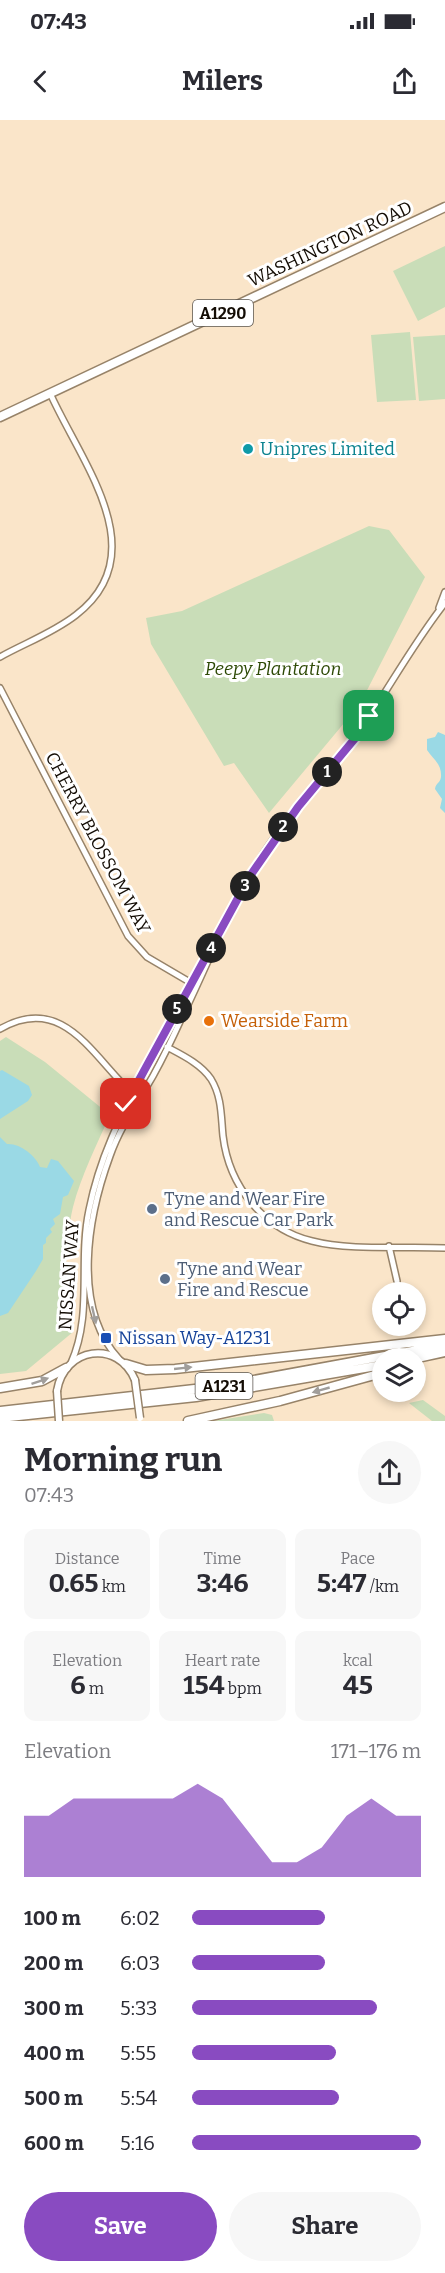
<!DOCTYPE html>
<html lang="en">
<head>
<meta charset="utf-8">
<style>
	:root { --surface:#fff; --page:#f7f7f7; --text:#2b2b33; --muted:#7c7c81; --accent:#894bc1 }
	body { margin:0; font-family:Bitter,serif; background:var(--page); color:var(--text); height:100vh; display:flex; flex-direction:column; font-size:22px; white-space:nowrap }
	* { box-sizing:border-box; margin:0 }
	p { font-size:20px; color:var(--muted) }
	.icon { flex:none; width:33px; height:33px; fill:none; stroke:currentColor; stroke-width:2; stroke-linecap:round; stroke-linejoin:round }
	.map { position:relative; height:1301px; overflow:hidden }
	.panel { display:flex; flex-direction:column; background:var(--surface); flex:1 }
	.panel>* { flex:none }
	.controls { position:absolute; left:372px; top:1162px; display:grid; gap:12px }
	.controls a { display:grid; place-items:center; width:54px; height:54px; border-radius:50%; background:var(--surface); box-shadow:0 3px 9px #0003; font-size:30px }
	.pin { position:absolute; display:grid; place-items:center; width:51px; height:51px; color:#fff; margin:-26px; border-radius:12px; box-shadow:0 3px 9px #0006 }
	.km { position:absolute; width:30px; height:30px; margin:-15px; border-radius:50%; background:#222; color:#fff; font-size:16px; line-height:30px; text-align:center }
	.round { display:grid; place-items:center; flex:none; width:63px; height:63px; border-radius:32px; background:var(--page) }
	.summary { display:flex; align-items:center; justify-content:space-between; height:102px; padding:0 24px }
	h1 { font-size:33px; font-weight:700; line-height:45px }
	.figures { display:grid; grid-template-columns:repeat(3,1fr); gap:9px; height:102px; padding:6px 24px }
	.figures div { display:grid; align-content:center; border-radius:12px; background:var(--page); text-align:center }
	.figures b { font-size:26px; font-weight:700 }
	.figures small { font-size:16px; font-weight:400 }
	.figures p { font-size:16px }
	.chart { height:168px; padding:12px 24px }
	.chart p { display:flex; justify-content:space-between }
	.chart svg { width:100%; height:108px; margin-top:6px; fill:var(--accent); opacity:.7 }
	.button { display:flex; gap:12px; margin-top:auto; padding:12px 24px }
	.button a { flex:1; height:69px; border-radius:36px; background:var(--accent); color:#fff; font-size:24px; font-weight:700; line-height:69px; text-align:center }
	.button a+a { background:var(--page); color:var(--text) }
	ul { padding:0 24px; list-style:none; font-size:20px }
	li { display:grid; grid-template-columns:96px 72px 1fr; align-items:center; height:45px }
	li i { height:15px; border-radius:8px; background:var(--accent) }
	.status { display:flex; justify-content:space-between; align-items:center; height:42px; padding:0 30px; background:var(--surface); direction:ltr }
	.status svg { height:16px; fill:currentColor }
	header { display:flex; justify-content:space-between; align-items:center; height:78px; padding:0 24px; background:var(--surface); font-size:27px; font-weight:700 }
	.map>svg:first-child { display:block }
	.green { fill:#c9ddb8 }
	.water { fill:#9ad9e5 }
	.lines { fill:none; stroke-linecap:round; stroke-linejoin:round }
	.minor-casing { stroke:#978369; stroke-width:8 }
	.tertiary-casing { stroke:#978369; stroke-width:9 }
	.primary-casing { stroke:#978369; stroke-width:11 }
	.trunk-casing { stroke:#978369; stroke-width:11 }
	.minor { stroke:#fff; stroke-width:5 }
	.tertiary { stroke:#fff; stroke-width:6 }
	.primary { stroke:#fff; stroke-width:8 }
	.trunk { stroke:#fff; stroke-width:8 }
	.tertiary-bridge-casing { stroke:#978369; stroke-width:9; stroke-linecap:butt }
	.tertiary-bridge { stroke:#fff; stroke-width:6 }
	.oneway { fill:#a19e9b }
	.route-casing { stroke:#fff; stroke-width:12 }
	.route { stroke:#894bc1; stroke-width:8 }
	.culture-dot { fill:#0f9aa8; stroke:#fff; stroke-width:2 }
	.food-dot { fill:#e8710a; stroke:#fff; stroke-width:2 }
	.service-dot { fill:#5c6f8a; stroke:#fff; stroke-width:2 }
	.transit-dot { fill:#1a4fb4; stroke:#fff; stroke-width:2 }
	.labels { text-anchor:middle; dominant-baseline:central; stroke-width:6; stroke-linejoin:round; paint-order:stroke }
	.shield { fill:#fff; stroke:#5a554f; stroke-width:1.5 }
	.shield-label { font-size:16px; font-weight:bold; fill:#130c04 }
	.street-label { font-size:18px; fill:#130c04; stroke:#fff }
	.culture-label { font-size:18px; fill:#0d838f; stroke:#fff; text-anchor:start }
	.park-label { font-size:18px; font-style:italic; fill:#2d4905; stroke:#fff }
	.food-label { font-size:18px; fill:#c56008; stroke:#fff; text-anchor:start }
	.service-label { font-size:18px; fill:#4e5e75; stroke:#fff; text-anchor:start }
	.transit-label { font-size:18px; fill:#164399; stroke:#fff; text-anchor:start }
</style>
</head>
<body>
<div class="status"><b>07:43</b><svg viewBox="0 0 49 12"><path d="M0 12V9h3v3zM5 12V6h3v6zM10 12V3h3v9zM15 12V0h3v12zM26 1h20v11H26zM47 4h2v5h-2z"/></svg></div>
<header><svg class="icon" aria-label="back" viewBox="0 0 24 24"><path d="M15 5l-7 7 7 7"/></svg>Milers<svg class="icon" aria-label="share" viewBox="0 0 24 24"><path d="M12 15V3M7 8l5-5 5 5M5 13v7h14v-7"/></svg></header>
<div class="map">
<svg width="445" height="1301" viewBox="0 0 445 1301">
	<rect width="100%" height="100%" fill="#fae5c9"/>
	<path class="green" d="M445,126V187L418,201L393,151Z
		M410,212L416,280L377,282L371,215Z
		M445,215V279L419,281L413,217Z
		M369,406L389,410L425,457L360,584L269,693L234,643L224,646L151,524L146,498L182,491Z
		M6,917L45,942L110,995C97,1024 81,1056 73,1087C64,1125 64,1174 73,1212L26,1251L0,1254V921Z
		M423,1280L445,1296V1301H432L409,1283Z
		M264,1293L272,1295L274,1301H213Z"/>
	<path class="water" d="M438,612L445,615V693L440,688L442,679L435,669C436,662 440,664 441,657C442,644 433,639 427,630V619L435,617Z
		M2,950L29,966L32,975L28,981L0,999V951Z
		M0,1017L7,1024C20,1023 36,1036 40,1047L47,1048L51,1039L58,1041L74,1061L68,1075L63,1077L60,1094L53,1099L55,1104L50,1109L52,1112L46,1118V1123L43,1125V1139L36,1151L8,1193L0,1196Z"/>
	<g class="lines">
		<defs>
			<path id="minor" d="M439,488L445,472
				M0,537C25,523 53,513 76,495C157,433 80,341 50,273
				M0,568L128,816L147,837L193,864
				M0,909C64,872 93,938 133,974
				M167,927C182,935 201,944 211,959C222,977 221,996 223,1016C229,1066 263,1109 312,1121C350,1131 405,1126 445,1128
				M389,1126L397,1161
				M119,1239C71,1187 88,1096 110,1036C120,1007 138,982 153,956C164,936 174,915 183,895C211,838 233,777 269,725C296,686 330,653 357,615C387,572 412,525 445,483
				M71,1243C93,1194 78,1142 89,1090C102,1026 128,984 157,927C176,892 193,857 214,823"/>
			<path id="tertiary" d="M57,1271C64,1227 118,1219 135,1260"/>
			<path id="primary" d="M0,297L445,87"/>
			<path id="trunk" d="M413,1239L445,1232
				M126,1244L146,1250L175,1249L445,1219
				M0,1268L42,1261L66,1248
				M0,1291L221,1266L445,1225
				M0,1298L196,1277L382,1245
				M188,1301L280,1281L382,1253"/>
		</defs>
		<use href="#minor" class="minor-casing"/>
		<use href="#tertiary" class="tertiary-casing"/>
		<use href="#primary" class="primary-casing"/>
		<use href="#trunk" class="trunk-casing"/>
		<use href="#minor" class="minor"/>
		<use href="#tertiary" class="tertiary"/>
		<use href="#primary" class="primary"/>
		<use href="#trunk" class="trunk"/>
		<defs>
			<path id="tertiary-bridge" d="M135,1260L140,1298
				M57,1271L59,1301"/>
		</defs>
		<use href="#tertiary-bridge" class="tertiary-bridge-casing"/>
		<use href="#tertiary-bridge" class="tertiary-bridge"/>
	</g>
	<defs><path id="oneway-solid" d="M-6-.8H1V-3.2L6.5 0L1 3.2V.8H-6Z" transform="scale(1.5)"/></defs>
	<g class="oneway">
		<use href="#oneway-solid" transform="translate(94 1195) rotate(77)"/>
		<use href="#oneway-solid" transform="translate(183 1248) rotate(-6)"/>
		<use href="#oneway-solid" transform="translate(40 1261) rotate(-19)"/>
		<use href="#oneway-solid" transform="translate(321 1270) rotate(164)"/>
	</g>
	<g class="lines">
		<defs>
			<path id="route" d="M126,984L250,756L298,687L357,616L369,596"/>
		</defs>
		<use href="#route" class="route-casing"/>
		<use href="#route" class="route"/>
	</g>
	<circle class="culture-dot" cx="248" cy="329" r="6"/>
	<circle class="food-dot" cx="209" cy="901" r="6"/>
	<g class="service-dot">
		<circle cx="152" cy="1089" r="6"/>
		<circle cx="165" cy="1159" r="6"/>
	</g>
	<rect class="transit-dot" x="100" y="1212" width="12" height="12" rx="3"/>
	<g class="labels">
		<g class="shield">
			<rect x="193" y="180" width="60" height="26" rx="4.5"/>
			<rect x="195.5" y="1253" width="57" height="26" rx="4.5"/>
		</g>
		<g class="shield-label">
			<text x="223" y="193">A1290</text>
			<text x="224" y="1266">A1231</text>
		</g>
		<g class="street-label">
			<text transform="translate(330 124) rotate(-25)">WASHINGTON ROAD</text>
			<text transform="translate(98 723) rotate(62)">CHERRY BLOSSOM WAY</text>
			<text transform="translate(69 1155) rotate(-86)">NISSAN WAY</text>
		</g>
		<g class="culture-label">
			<text x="260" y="329">Unipres Limited</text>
		</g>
		<g class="park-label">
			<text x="273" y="549">Peepy Plantation</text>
		</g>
		<g class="food-label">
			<text x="221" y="901">Wearside Farm</text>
		</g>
		<g class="service-label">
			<text x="164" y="1079">Tyne and Wear Fire<tspan x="164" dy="21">and Rescue Car Park</tspan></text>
			<text x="177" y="1149">Tyne and Wear<tspan x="177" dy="21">Fire and Rescue</tspan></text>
		</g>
		<g class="transit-label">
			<text x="118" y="1218">Nissan Way-A1231</text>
		</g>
	</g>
</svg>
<div class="controls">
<a><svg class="icon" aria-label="locate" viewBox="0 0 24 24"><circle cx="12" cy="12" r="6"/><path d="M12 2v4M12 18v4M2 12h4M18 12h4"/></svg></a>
<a><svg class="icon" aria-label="layers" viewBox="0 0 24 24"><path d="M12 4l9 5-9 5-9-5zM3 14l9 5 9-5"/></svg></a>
</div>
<div class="pin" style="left:369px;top:596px;background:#1e9e55"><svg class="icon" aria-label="arrive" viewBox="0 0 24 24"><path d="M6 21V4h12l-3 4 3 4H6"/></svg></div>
<div class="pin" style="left:126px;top:984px;background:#d93025"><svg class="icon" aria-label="check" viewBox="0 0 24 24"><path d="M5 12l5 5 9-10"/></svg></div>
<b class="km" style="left:327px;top:652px">1</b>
<b class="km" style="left:283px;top:707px">2</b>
<b class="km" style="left:245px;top:766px">3</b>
<b class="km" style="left:211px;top:828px">4</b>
<b class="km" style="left:177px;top:889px">5</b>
</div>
<section class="panel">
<div class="summary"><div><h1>Morning run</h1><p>07:43</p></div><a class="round"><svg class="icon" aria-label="share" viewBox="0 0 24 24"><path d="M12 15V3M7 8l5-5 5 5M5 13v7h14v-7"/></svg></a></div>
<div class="figures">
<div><p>Distance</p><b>0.65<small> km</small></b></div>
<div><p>Time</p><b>3:46</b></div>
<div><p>Pace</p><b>5:47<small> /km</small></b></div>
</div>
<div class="figures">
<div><p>Elevation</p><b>6<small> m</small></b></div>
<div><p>Heart rate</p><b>154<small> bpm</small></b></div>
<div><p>kcal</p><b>45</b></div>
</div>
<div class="chart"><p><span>Elevation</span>171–176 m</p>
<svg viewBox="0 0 160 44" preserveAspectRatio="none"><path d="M0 44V19L10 19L20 12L30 12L40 12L50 12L60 12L70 6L80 12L90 25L100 38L110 38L120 32L130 19L140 12L150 19L160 19V44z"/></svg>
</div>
<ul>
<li><b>100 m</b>6:02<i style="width:58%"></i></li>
<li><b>200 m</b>6:03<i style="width:58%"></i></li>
<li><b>300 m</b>5:33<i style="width:81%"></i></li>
<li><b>400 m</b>5:55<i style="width:63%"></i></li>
<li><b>500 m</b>5:54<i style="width:64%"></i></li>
<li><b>600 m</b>5:16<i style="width:100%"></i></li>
</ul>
<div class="button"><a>Save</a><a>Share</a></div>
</section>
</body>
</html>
